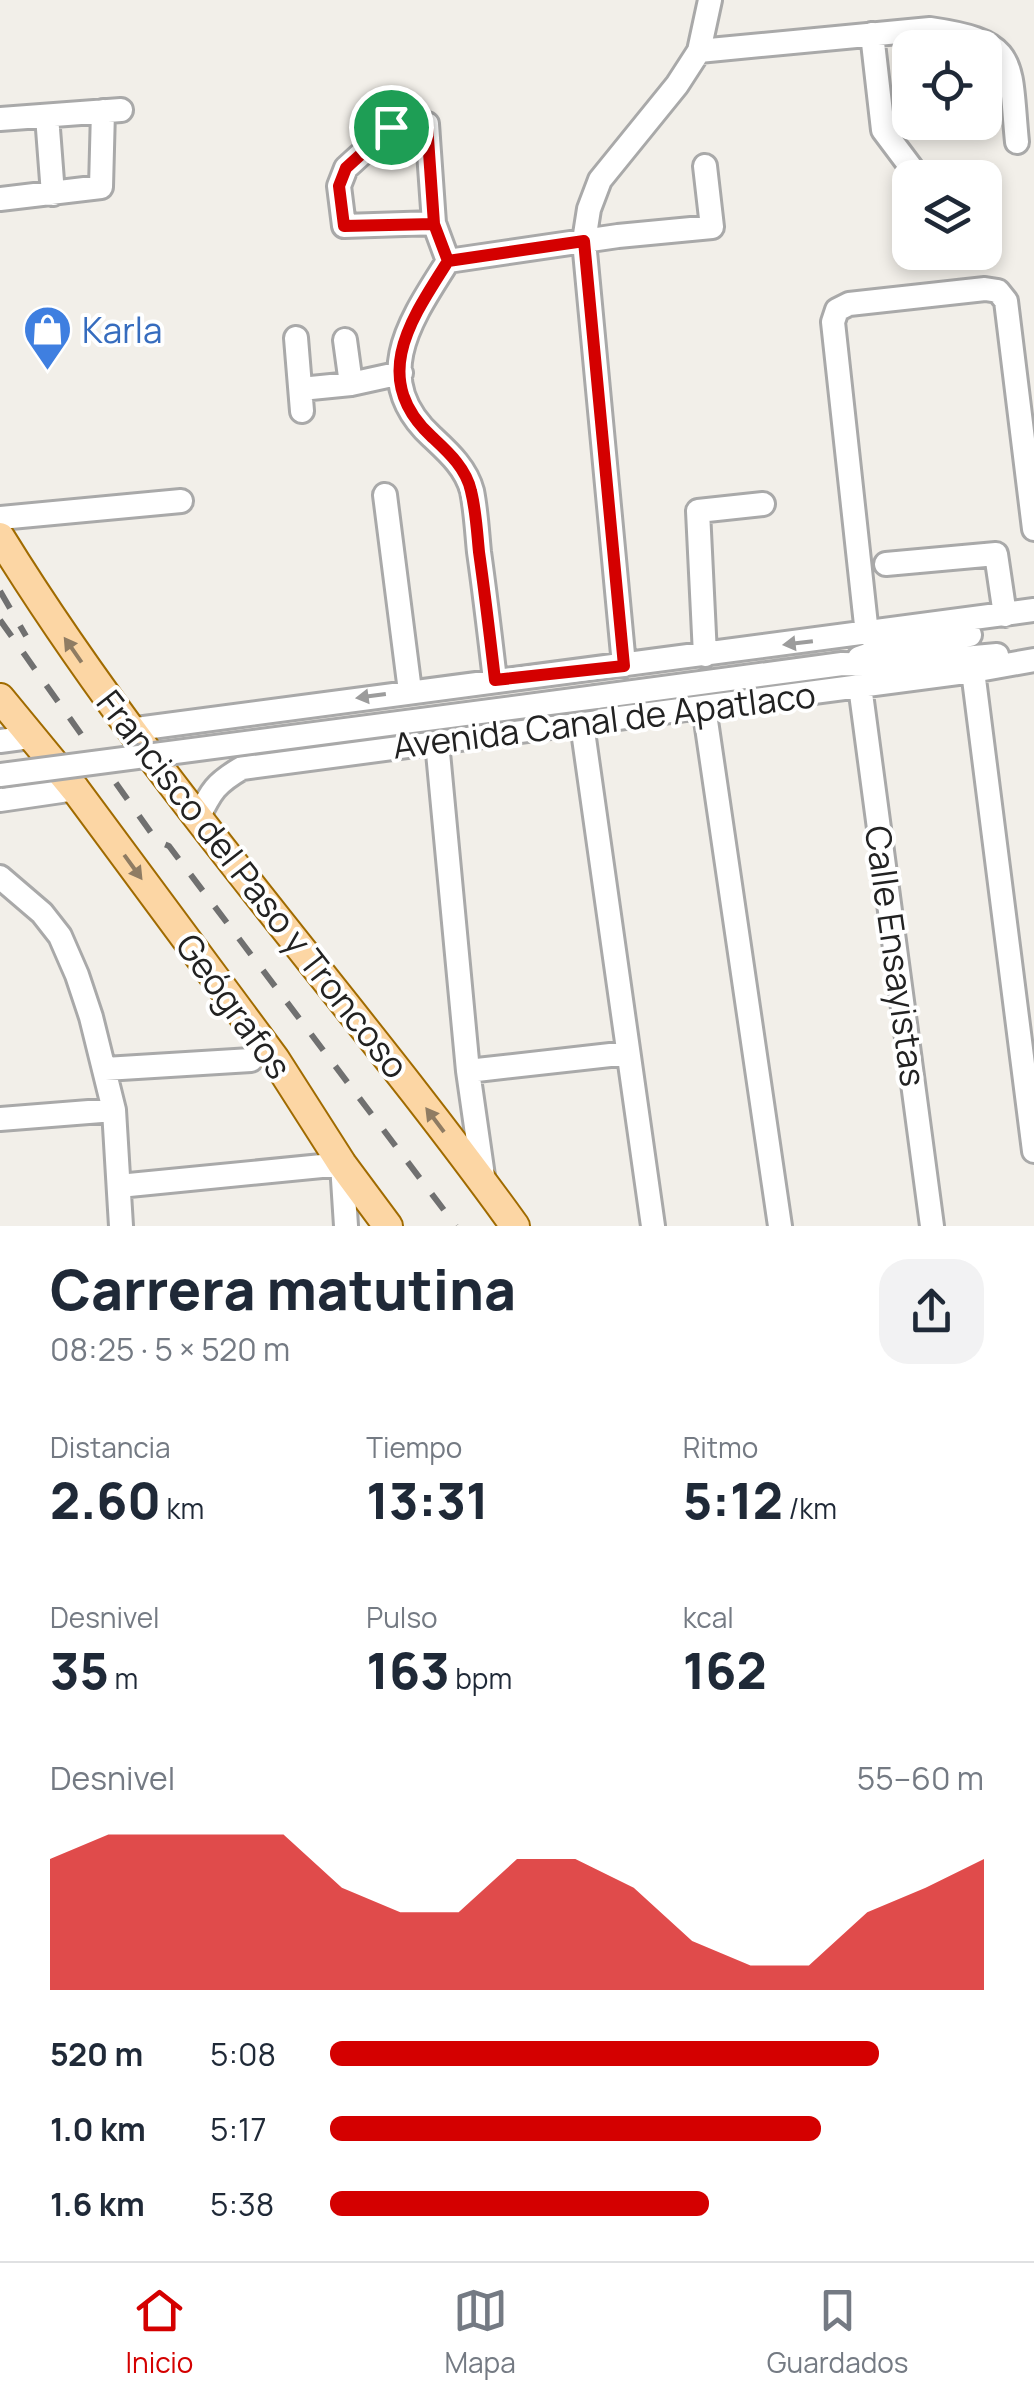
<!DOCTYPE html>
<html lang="es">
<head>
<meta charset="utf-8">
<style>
	:root { --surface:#fff; --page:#f2f2f3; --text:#1f2937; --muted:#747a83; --line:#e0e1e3; --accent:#d40000 }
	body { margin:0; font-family:Manrope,sans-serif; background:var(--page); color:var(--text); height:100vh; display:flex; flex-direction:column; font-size:38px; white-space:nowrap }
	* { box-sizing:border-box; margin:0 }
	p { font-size:32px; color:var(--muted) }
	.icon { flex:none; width:55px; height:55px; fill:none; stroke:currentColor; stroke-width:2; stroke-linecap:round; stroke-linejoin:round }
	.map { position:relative; height:1226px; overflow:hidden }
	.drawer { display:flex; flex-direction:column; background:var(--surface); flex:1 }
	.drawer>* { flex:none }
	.fabs { position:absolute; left:892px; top:30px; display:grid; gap:20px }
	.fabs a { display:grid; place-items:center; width:110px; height:110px; border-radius:20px; background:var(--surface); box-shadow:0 5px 15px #0003; font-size:50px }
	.pin { position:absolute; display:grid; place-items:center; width:85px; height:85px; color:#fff; margin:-42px; border:5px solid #fff; border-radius:50%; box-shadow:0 2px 10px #0007 }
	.round { display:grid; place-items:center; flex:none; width:105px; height:105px; border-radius:30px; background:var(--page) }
	.overview { display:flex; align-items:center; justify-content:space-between; height:170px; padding:0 50px }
	h1 { font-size:55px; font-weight:800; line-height:75px }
	.metrics { display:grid; grid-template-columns:repeat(3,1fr); gap:15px; height:170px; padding:10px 50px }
	.metrics div { display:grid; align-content:center }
	.metrics b { font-size:50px; font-weight:800 }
	.metrics small { font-size:28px; font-weight:400 }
	.metrics p { font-size:28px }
	.chart { height:280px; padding:20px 50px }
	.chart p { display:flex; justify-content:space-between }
	.chart svg { width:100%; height:180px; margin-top:10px; fill:var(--accent); opacity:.7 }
	ul { padding:0 50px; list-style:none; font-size:32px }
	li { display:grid; grid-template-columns:160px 120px 1fr; align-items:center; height:75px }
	li i { height:25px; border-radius:12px; background:var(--accent) }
	.menu { display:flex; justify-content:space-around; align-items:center; height:140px; border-top:2px solid var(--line); background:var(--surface); font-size:28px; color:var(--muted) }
	.menu a { display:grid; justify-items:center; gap:5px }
	.menu .selected { color:var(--accent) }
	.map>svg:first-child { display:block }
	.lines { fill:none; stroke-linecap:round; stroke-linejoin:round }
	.minor-casing { stroke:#a9a9a9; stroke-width:28 }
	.major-casing { stroke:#a06b00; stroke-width:32 }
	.minor { stroke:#fff; stroke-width:22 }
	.major { stroke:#fcd6a4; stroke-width:28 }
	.rail { stroke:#707070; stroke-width:6; stroke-dasharray:20 20; stroke-linecap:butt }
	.minor-bridge-casing { stroke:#a9a9a9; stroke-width:28; stroke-linecap:butt }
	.minor-bridge { stroke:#fff; stroke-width:22 }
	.oneway { fill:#9c9c9c }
	.oneway2 { fill:#8f7c63 }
	.route-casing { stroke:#fff; stroke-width:20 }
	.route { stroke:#d40000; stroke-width:12 }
	.labels { text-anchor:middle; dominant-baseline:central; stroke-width:8; stroke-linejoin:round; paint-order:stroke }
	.shop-label { font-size:35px; fill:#366cbe; stroke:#fff; text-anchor:start }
	.street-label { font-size:35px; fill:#222; stroke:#fff }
</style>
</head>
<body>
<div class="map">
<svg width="1034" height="1226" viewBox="0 0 1034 1226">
	<rect width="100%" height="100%" fill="#f2efe9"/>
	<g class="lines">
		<defs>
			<path id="minor" d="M872,34L883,130L919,178
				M699,51L930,29C1020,42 1009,61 1017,142
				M47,116L53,194
				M0,119L121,110
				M0,199L101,187L103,111
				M434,223L344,226L339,186L346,168L391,127L427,124L434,223L448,261
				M296,338L302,411
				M345,340L351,384
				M301,389L351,384L401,373
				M385,495L410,691
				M0,518L181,501
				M886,564L996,554L1005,615
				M867,634L833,322L837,310L849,304L985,289L998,291L1006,301L1034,529
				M705,655L698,511L763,504
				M859,658L882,650L970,635
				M624,665L584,241L589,209L600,180L677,85L699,51L710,0
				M973,671L1034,1151
				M495,680C490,637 485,594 479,552C477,532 476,511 472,491C466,468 448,452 432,437C368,378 412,318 448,261L618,236L712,227L705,166
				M860,686L932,1226
				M596,697L842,664L886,665L997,655
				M704,707L780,1226
				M582,724L653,1226
				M129,730L1034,610
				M0,741L30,737
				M437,742L468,1071L484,1183
				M0,800L75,789
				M198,818C211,791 216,783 242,768L973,671L1034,660
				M0,877L42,913L60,936L77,975L91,1017L114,1110L121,1226
				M105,1069L251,1060
				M468,1071L628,1053
				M0,1119L114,1110
				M119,1186L342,1164L346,1226"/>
			<path id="major" d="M0,537C151,782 347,993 515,1226
				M0,698L75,789L275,1059L342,1164L388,1226"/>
		</defs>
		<use href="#minor" class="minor-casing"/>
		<use href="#major" class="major-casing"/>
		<use href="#minor" class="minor"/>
		<use href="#major" class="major"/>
		<path class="rail" d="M0,591L26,636
			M0,620L157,841L169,846L456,1226"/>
		<defs>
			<path id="minor-bridge" d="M0,775L596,697"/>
		</defs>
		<use href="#minor-bridge" class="minor-bridge-casing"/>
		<use href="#minor-bridge" class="minor-bridge"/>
	</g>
	<defs><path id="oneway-solid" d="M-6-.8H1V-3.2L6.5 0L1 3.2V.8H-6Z" transform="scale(2.5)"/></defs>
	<g class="oneway">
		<use href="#oneway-solid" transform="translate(798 643) rotate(173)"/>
		<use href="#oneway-solid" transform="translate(371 696) rotate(172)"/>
	</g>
	<g class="oneway2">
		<use href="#oneway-solid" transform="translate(73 650) rotate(-125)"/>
		<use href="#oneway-solid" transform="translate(133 867) rotate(54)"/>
		<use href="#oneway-solid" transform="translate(435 1120) rotate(-127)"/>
	</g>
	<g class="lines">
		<defs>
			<path id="route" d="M391,127L427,124L434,224L448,261C412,318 368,378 432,437C448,452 466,468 471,491C476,511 477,532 479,552C485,594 490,637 495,680L624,666L584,241L448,261L434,224L344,226L339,186L346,168L391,127"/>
		</defs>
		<use href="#route" class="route-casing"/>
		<use href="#route" class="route"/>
	</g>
	<defs>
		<symbol id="shop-pin" viewBox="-11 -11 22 30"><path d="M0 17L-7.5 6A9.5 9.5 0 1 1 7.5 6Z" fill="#3f7fe0" stroke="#fff"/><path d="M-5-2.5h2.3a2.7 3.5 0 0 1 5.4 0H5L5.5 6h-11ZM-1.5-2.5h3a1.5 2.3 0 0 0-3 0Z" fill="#fff"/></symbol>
	</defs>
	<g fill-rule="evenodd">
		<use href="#shop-pin" x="20" y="302" width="55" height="75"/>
	</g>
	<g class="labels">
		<g class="shop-label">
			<text x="82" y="330">Karla</text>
		</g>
		<g class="street-label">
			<text transform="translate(604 720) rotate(-7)">Avenida Canal de Apatlaco</text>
			<text transform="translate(253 884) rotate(52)">Francisco del Paso y Troncoso</text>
			<text transform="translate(896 956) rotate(82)">Calle Ensayistas</text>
			<text transform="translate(234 1006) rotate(54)">Geógrafos</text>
		</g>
	</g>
</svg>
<div class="fabs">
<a><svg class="icon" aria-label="locate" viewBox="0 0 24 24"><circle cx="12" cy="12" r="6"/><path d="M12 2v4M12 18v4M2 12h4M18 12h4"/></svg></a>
<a><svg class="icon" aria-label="layers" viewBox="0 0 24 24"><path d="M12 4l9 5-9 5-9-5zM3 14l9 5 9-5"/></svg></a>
</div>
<div class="pin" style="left:391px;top:127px;background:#1e9e55"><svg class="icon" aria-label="arrive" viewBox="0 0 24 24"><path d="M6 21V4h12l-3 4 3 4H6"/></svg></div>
</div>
<section class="drawer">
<div class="overview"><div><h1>Carrera matutina</h1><p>08:25 · 5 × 520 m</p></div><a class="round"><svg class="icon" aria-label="share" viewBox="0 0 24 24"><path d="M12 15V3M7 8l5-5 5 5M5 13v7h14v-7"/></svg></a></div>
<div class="metrics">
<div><p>Distancia</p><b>2.60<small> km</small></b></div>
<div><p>Tiempo</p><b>13:31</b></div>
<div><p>Ritmo</p><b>5:12<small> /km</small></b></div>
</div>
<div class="metrics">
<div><p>Desnivel</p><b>35<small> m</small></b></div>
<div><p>Pulso</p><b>163<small> bpm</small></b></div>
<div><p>kcal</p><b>162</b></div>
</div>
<div class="chart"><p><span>Desnivel</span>55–60 m</p>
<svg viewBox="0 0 160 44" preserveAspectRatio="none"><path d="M0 44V12L10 6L20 6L30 6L40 6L50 19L60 25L70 25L80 12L90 12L100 19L110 32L120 38L130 38L140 25L150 19L160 12V44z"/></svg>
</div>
<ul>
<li><b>520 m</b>5:08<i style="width:84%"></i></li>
<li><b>1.0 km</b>5:17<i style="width:75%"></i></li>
<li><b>1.6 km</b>5:38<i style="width:58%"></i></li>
</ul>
</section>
<nav class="menu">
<a class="selected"><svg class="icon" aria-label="home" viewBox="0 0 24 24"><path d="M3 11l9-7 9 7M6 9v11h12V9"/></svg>Inicio</a>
<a><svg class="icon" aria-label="map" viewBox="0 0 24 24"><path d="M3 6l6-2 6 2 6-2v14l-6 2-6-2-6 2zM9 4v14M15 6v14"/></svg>Mapa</a>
<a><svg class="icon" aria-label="saved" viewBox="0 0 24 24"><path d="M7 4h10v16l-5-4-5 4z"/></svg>Guardados</a>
</nav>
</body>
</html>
